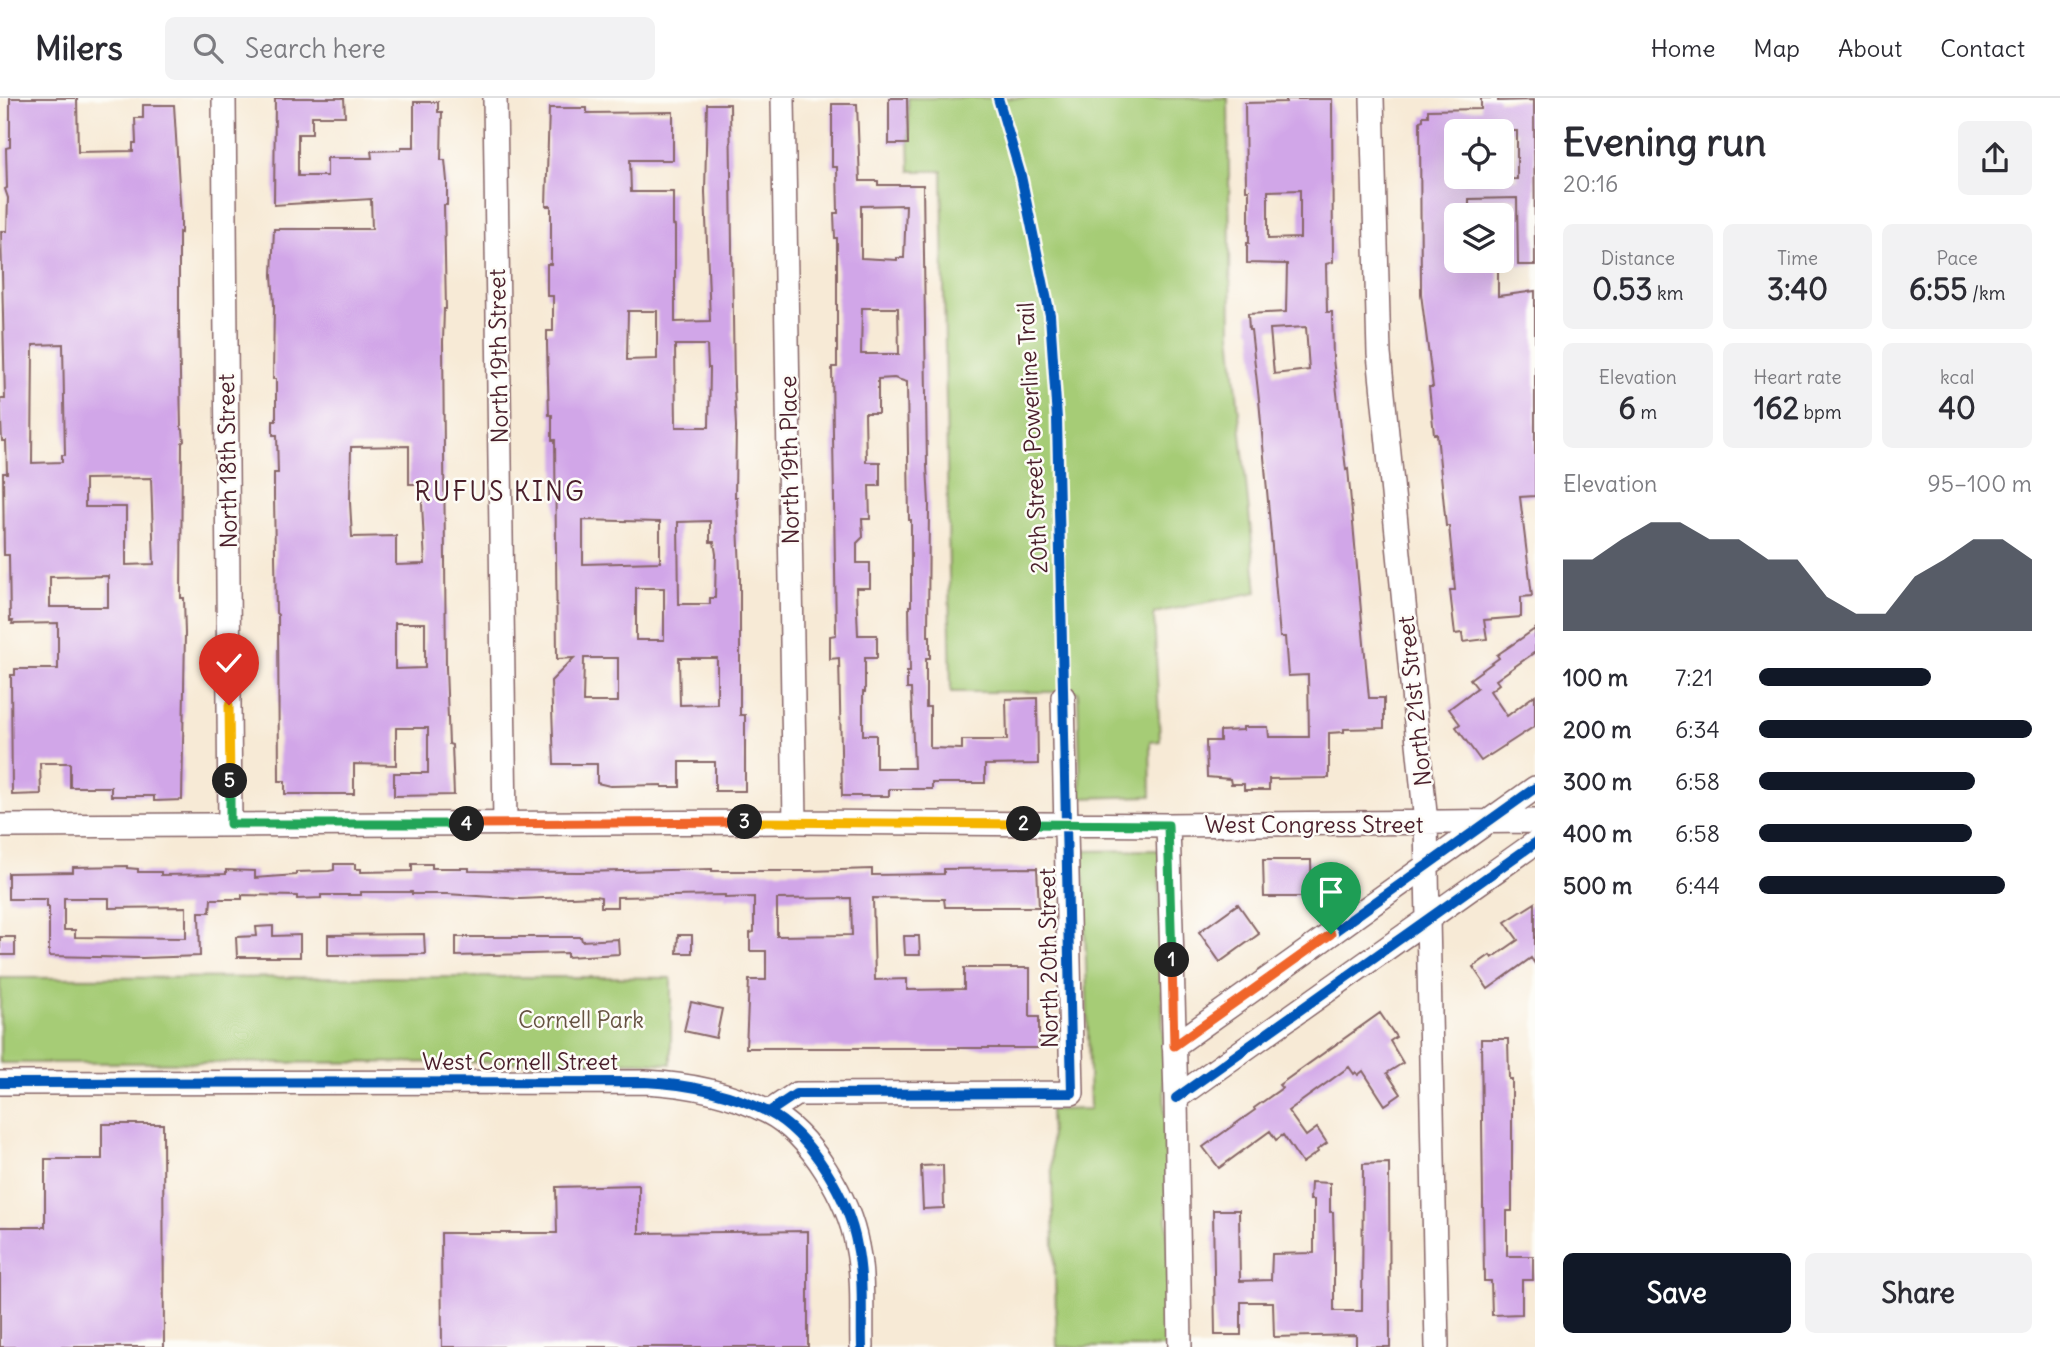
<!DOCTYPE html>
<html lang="en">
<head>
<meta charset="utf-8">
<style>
	:root { --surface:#fff; --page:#f2f2f3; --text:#2b2b33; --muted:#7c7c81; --line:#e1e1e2; --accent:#111827 }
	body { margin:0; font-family:Delius,sans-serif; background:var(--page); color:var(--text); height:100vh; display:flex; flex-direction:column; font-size:26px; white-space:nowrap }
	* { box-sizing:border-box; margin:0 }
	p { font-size:23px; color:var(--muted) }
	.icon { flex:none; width:38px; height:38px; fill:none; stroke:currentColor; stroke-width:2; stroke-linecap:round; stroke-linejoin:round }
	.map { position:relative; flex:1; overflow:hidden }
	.drawer { display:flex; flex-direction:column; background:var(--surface); width:525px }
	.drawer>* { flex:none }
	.buttons { position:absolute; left:1444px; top:21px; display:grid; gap:14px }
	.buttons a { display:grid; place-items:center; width:70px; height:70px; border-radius:10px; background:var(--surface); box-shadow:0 7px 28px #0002; font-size:35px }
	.pin { position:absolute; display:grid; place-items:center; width:60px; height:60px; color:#fff; margin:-72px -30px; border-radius:50% 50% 50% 0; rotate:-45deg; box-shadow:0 0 7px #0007 }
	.pin .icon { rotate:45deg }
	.km { position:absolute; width:35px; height:35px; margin:-18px; border-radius:50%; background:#222; color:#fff; font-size:19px; line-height:35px; text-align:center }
	.round { display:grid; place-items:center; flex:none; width:74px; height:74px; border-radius:10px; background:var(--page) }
	.overview { display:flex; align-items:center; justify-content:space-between; height:119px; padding:0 28px }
	h1 { font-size:38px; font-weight:800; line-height:52px }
	.stats { display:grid; grid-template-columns:repeat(3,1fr); gap:10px; height:119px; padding:7px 28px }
	.stats div { display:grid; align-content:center; border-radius:10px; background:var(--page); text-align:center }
	.stats b { font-size:30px; font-weight:800 }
	.stats small { font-size:19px; font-weight:400 }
	.stats p { font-size:19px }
	.chart { height:196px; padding:14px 28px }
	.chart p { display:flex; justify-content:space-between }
	.chart svg { width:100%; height:126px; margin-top:7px; fill:var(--accent); opacity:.7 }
	.cta { display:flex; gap:14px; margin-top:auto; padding:14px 28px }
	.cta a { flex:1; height:80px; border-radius:10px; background:var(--accent); color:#fff; font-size:28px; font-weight:800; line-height:80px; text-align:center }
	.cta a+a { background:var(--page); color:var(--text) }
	ul { padding:0 28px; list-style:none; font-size:23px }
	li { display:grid; grid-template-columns:112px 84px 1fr; align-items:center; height:52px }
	li i { height:18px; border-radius:9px; background:var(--accent) }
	header { display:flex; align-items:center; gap:42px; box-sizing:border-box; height:98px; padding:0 35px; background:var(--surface); border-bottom:2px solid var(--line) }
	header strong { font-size:33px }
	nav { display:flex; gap:38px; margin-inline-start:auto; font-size:24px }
	.search { width:490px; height:63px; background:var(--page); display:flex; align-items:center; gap:18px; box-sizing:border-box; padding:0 24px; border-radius:10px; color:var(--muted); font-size:26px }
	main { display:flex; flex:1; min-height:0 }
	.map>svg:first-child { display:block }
	.green { fill:#a6cc76; stroke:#787650; stroke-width:2 }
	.building { fill:#d1a6e8; fill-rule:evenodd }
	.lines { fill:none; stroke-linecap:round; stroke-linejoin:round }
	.minor-casing { stroke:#876667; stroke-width:26 }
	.minor { stroke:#fff; stroke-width:23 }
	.cycleway-casing { stroke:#fdfcf7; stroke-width:15 }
	.cycleway { stroke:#0057b8; stroke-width:10 }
	.split-1-casing { stroke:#fff; stroke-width:14 }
	.split-2-casing { stroke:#fff; stroke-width:14 }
	.split-3-casing { stroke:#fff; stroke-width:14 }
	.split-4-casing { stroke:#fff; stroke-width:14 }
	.split-5-casing { stroke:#fff; stroke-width:14 }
	.split-6-casing { stroke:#fff; stroke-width:14 }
	.split-1 { stroke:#f0652b; stroke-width:9 }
	.split-2 { stroke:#22a559; stroke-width:9 }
	.split-3 { stroke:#f5b400; stroke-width:9 }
	.split-4 { stroke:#f0652b; stroke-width:9 }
	.split-5 { stroke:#22a559; stroke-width:9 }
	.split-6 { stroke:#f5b400; stroke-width:9 }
	.labels { text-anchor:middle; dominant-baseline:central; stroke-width:5; stroke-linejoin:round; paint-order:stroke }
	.street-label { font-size:23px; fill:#4a1f2b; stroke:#fdfcf7 }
	.park-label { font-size:23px; fill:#665342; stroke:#fdfcf7 }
	.quarter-label { font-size:26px; letter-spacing:2px; fill:#4a1f2b; stroke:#fdfcf7 }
</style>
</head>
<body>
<header>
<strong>Milers</strong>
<div class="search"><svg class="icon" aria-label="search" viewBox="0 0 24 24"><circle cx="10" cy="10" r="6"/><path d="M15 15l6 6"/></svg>Search here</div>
<nav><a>Home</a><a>Map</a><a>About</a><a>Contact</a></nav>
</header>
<main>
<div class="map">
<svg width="1535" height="1249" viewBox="0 0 1535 1249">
	<rect width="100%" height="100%" fill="#fdfcf7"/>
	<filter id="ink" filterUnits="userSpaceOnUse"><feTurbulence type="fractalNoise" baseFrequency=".0143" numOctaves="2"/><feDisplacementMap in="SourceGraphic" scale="14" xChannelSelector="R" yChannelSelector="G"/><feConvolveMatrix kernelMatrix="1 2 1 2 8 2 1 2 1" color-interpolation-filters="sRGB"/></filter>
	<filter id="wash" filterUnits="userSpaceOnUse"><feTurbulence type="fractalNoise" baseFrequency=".00686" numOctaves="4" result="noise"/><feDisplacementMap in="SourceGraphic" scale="28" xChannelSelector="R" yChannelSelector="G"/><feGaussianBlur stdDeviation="1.57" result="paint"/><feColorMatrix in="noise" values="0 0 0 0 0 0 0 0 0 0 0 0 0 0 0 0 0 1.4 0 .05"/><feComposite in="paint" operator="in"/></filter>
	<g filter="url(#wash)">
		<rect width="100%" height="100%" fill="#f7ead6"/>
		<path class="green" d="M908,0H1228L1231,235L1257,494L1154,515L1160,643L1150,644L1151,698L1081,700L1078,594H951L942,73H910Z
			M1159,752L1170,1249H1057L1050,1012L1090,1011L1083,753Z
			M583,879L671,880V966L636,964L0,965V880Z"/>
		<g id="blocks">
			<path class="building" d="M10,0H77L78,54L133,53V45H136L135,20H143V7H174L181,119V135L179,134V223L181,330L183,332L184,343L182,345L181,500H184L185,536L182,702L154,703V698H111V689H70V665H40L41,696L12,697L11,577H15V571H58V525L12,526L13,523H10L9,457H4L3,375H7L6,343H2L0,301H5L1,133H7L8,100L5,91L7,90L6,50L10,49ZM63,246L65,357H62V364L32,365L33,247ZM151,380L154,466L126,467V409H85V381ZM108,478V509H50V479Z
				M275,0H344L345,18H312V36H298V78H327V60H372L371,53L401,52V49H414V4H438V14H442L441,62H445L447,83V107H444L446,211H444L443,244L446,570L449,646L452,647L454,697L394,698V675H428V630H396V667L354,666V696H285V683H279L278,517L276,515L274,399V375H278L277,337H273V323H276V281H273L274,206L272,177L274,131H372L371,101L274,107ZM409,348V386H421L425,466L396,467V438L352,439L350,404L351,349ZM395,525H425V570L395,571Z
				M889,0H907L908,46H889Z
				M1481,0H1498V3L1534,2L1535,167H1518L1517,100L1469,101V117H1456V163H1498V198L1535,193V398L1520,399L1532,498L1521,499V519L1484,522L1487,541L1463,544L1462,535L1455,536L1451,502L1450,492H1455L1449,428H1446L1437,336H1434L1429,289H1433L1421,196L1420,23L1423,22V18H1428V12L1481,11ZM1456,33H1517V81L1468,82V79H1456Z
				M1286,1H1332L1333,164L1326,166L1327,214H1332L1333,261L1346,372L1348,371L1369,600H1384V630L1344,631V634L1329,635V680L1269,681V692H1244V686H1231L1230,681L1207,679L1206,643H1220V633L1243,632V629H1268L1269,639H1309L1308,577L1288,578L1285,539H1280L1259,302L1251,232H1249L1248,216L1286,214L1287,166L1247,165V145H1249V92H1246L1245,5L1286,4ZM1300,92V140L1268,141V93ZM1306,229L1309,272L1274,276L1270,231Z
				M707,6H730L734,289L736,328L735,399H737L740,474V617H745V693H715V664H680V689H662V687L610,688L597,685V666H554L551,583L574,560L557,561L555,342H552V317H549L547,247V233H553V198H547V166H551V108H546L549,10H587V15L673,14V62H630L631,94H673V127L675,128V224L710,223L705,94ZM628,213H657V261L627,262ZM675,247H707L708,270H710L709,329H676ZM583,422L660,424V464L583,466ZM710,423V444H714L716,456L715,500H710V506H679L678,424ZM636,490H664V542H636ZM584,560H618V604H583ZM679,560H717V606L680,607Z
				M832,6H857L860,83H878V87H923L927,368L929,405L928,538H930V560H926V609H930V650L962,651V642H1007L1006,601L1037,600L1038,666L985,667V685H932V691H889V698H842L839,560L830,561V538L836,537L832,269H837V140H835L834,115H838L837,69H832ZM906,107L904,160H897V162L861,160V108ZM862,210H898L899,256H861ZM894,280L907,284L909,422H911V508H909L910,574H907V591H911L914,670H876V637H863V594H865V560H877V537H858L856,490H870V465H857V445L863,439L862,421H870L869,388H880V364H866L865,315H878V281Z
				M1535,531V554L1496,582L1499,586L1490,593L1507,618L1535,597V628L1481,663L1456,629L1460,626L1449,611L1477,590L1470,581L1499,560L1497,557Z
				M1263,762H1311L1312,799H1264Z
				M334,766H355V771H361V774L412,773V766H432V770H469V773L579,774L712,771V773H809L872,771V777L944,776V771L1037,770L1039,809H945L944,801L873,800L875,882L907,881V892L964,891V870H1030V919H1039V950H746L749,882H766V853H750V835L754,834V799L725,800V797L617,799V809H601V799L595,798L520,801L447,796H412V794H361V797H321V800L297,801V798L242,797V801H211L210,814H199L200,858L142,860L49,858V809H47V801H8V775L73,774V769L127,768V770L138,771V774H161V777L226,776V772L255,773V780L296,777V774L329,773L334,772ZM64,800H109V810L186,809V840L75,839V832H64ZM851,800L852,837L777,838V801Z
				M1535,805V866L1531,860L1488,891L1473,869L1490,857L1492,860L1518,842L1505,824Z
				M1238,806L1259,836L1220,864L1199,834Z
				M273,828V838L300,837V859H237L236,839L257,838L256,829Z
				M424,836L425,856L328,857V837Z
				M678,837H692V855H677Z
				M904,838H919L920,857H905Z
				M0,839H15V857H0Z
				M456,839H581L582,843L618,841L619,856L567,859V855L456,858Z
				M691,904L722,911L716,940L684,933Z
				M1380,915L1396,939L1390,943L1403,965L1387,975L1401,996L1385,1007L1363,973L1358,977L1356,974L1354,976L1349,969L1288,1013L1306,1038L1317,1030L1327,1045L1317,1052L1318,1054L1302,1065L1283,1037L1276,1042L1270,1033L1219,1070L1203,1049L1255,1012L1254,1010L1282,990L1279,987Z
				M1481,941H1508L1509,981H1512V1113H1507V1158H1533V1182H1522V1216L1492,1217L1491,1183H1484Z
				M102,1026H163L164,1249H0V1129H45V1061H102Z
				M1389,1065L1390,1249H1356V1237L1274,1239L1273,1204H1241V1237H1215L1213,1112H1239L1240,1183L1271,1182L1272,1156L1314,1155V1102H1310L1311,1084L1330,1085V1114H1333L1334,1151V1213H1362L1363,1066Z
				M943,1067L944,1110L923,1111L921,1068Z
				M639,1087V1135L808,1133V1249H442L441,1135H557L556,1089Z"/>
		</g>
	</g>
	<g filter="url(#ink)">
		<use href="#blocks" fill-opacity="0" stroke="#876667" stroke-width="2"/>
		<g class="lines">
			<defs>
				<path id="minor" d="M224,0L230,726
					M495,0L505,726
					M783,0L795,724
					M1372,0L1379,256L1426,725L1437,1249
					M1168,727L1176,1000L1180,1249
					M0,728L795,724L1168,727L1535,723
					M1174,948L1535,690
					M0,985L645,984C687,986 730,995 768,1014C811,1036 849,1102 857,1148C864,1181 861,1216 862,1249
					M1176,1000L1535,745
					M769,1014L796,996L1072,995L1063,599"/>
			</defs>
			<use href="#minor" class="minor-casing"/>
			<use href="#minor" class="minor"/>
			<defs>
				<path id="cycleway" d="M1174,948L1535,690
					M0,985L645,984C687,986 730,995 768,1014C811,1036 849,1102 857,1148C864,1181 861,1216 862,1249
					M1176,1000L1535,745
					M769,1014L796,996L1072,995L1057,321L1050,217L1021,78L998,0"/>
			</defs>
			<use href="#cycleway" class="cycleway-casing"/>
			<use href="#cycleway" class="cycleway"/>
		</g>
	</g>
	<g class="lines" filter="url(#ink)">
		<defs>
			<path id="split-1" d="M1172,862L1174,948L1331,836"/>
			<path id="split-2" d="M1024,726L1168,727L1172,862"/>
			<path id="split-3" d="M745,724L1024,726"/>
			<path id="split-4" d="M467,726L745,724"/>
			<path id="split-5" d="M230,683V726H467"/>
			<path id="split-6" d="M229,607L230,683"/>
		</defs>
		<use href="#split-1" class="split-1-casing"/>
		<use href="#split-2" class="split-2-casing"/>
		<use href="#split-3" class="split-3-casing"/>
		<use href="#split-4" class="split-4-casing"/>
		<use href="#split-5" class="split-5-casing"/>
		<use href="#split-6" class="split-6-casing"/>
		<use href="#split-1" class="split-1"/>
		<use href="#split-2" class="split-2"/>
		<use href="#split-3" class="split-3"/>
		<use href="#split-4" class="split-4"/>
		<use href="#split-5" class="split-5"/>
		<use href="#split-6" class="split-6"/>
	</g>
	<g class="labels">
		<g class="street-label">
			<text transform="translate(498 258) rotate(-91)">North 19th Street</text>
			<text transform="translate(1032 340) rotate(-93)">20th Street Powerline Trail</text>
			<text transform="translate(789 362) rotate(-91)">North 19th Place</text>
			<text transform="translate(227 363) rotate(-91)">North 18th Street</text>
			<text transform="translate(1414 603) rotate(-96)">North 21st Street</text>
			<text x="1314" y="726">West Congress Street</text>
			<text transform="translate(1048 860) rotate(-91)">North 20th Street</text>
			<text x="520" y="963">West Cornell Street</text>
		</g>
		<g class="park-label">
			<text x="581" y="921">Cornell Park</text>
		</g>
		<g class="quarter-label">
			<text x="500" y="393">RUFUS KING</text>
		</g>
	</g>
</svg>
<div class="buttons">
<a><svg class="icon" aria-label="locate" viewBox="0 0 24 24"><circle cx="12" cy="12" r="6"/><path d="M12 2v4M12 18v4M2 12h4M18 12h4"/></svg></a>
<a><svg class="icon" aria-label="layers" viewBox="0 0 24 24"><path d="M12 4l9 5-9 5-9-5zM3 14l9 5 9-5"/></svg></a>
</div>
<div class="pin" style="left:1331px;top:836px;background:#1e9e55"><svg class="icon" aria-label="arrive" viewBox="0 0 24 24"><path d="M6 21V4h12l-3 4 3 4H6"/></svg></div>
<div class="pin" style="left:229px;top:607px;background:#d93025"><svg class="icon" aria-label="check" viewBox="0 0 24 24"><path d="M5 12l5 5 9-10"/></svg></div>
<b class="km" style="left:1172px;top:862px">1</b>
<b class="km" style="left:1024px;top:726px">2</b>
<b class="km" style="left:745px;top:724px">3</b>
<b class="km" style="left:467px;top:726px">4</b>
<b class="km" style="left:230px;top:683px">5</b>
</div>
<section class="drawer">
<div class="overview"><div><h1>Evening run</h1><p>20:16</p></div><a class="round"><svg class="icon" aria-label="share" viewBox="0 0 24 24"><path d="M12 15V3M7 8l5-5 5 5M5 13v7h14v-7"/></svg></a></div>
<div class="stats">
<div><p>Distance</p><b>0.53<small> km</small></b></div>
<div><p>Time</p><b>3:40</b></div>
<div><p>Pace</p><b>6:55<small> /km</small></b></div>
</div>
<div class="stats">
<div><p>Elevation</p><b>6<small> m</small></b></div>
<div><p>Heart rate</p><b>162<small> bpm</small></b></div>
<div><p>kcal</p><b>40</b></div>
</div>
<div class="chart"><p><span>Elevation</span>95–100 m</p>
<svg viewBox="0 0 160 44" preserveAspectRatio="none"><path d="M0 44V19L10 19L20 12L30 6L40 6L50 12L60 12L70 19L80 19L90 32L100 38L110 38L120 25L130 19L140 12L150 12L160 19V44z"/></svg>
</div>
<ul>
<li><b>100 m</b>7:21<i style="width:63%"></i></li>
<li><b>200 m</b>6:34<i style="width:100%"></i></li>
<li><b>300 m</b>6:58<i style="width:79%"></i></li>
<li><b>400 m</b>6:58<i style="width:78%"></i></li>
<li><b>500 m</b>6:44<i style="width:90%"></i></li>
</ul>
<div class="cta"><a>Save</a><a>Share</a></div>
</section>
</main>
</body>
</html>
